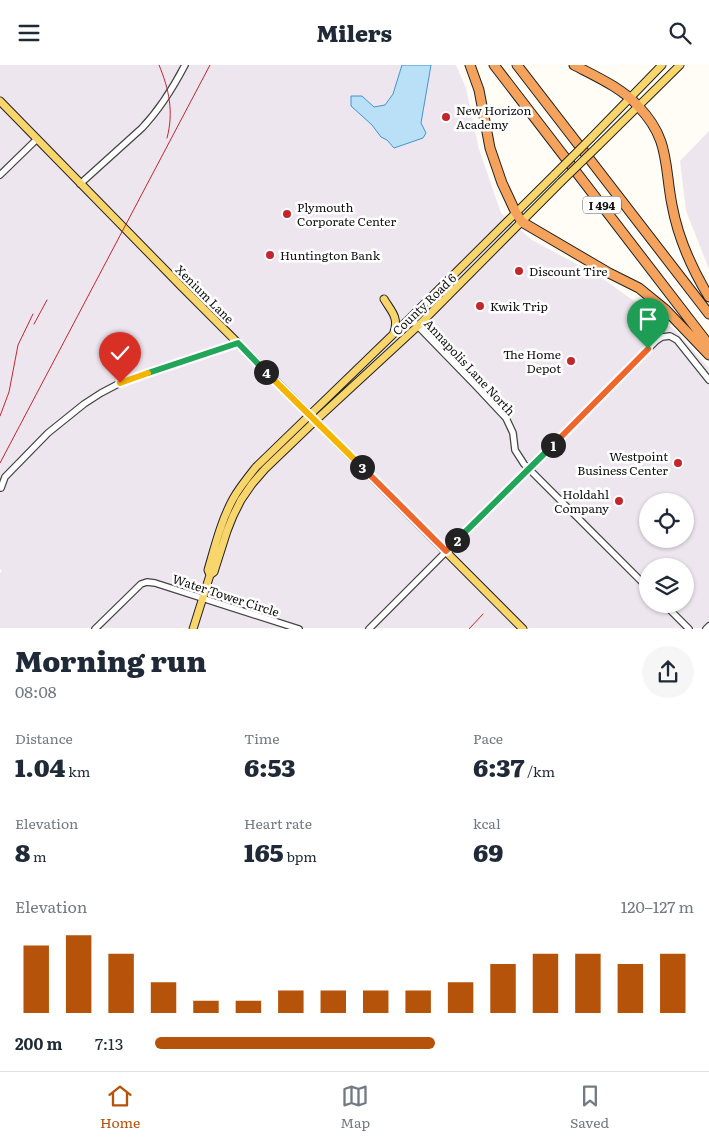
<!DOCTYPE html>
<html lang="en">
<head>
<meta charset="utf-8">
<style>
	:root { --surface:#fff; --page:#f6f6f7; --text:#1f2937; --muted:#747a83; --line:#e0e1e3; --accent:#b45309 }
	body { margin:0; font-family:Literata,serif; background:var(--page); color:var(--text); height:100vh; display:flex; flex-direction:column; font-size:19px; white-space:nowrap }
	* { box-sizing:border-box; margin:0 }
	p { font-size:16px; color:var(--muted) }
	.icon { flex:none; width:28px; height:28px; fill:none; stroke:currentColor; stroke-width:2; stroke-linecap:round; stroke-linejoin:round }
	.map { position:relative; height:564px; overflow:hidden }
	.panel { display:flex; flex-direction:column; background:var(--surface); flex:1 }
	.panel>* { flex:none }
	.tools { position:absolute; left:639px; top:428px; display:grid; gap:10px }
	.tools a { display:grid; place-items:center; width:55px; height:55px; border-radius:50%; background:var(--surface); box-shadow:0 1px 4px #0004; font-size:25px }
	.pin { position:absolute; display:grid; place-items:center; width:42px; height:42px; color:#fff; margin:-51px -21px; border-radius:50% 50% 50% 0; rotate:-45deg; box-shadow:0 0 5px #0007 }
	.pin .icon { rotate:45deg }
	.km { position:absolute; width:25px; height:25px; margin:-12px; border-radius:50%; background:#222; color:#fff; font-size:14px; line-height:25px; text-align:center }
	.round { display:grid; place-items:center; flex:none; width:52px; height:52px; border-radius:26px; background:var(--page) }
	.overview { display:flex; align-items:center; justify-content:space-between; height:85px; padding:0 15px }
	h1 { font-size:28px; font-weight:800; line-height:38px }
	.metrics { display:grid; grid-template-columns:repeat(3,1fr); gap:8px; height:85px; padding:5px 15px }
	.metrics div { display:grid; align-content:center }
	.metrics b { font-size:25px; font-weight:800 }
	.metrics small { font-size:14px; font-weight:400 }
	.metrics p { font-size:14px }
	.chart { height:140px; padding:10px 15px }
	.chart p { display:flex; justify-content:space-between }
	.chart svg { width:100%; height:90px; margin-top:5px; stroke:var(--accent); stroke-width:6 }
	ul { padding:0 15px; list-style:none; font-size:16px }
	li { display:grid; grid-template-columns:80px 60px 1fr; align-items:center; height:38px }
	li i { height:12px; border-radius:6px; background:var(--accent) }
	header { display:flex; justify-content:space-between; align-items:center; height:65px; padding:0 15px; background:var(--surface); font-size:22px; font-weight:800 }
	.tab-bar { display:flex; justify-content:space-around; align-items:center; height:70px; border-top:1px solid var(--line); background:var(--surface); font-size:14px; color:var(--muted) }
	.tab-bar a { display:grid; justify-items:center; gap:2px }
	.tab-bar .current { color:var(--accent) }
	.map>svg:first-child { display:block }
	.industrial { fill:#eee6ef; fill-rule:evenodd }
	.water { fill:#b9e0f7; stroke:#3f96cf }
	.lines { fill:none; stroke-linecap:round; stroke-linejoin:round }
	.minor-casing { stroke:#444; stroke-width:8 }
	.major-casing { stroke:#222; stroke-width:9 }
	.highway-casing { stroke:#222; stroke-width:11 }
	.minor { stroke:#fff; stroke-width:5.5 }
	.major { stroke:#f9d66b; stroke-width:7 }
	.highway { stroke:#f5a25d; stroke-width:9 }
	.rail { stroke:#c4262e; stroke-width:1 }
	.major-bridge-casing { stroke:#222; stroke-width:9; stroke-linecap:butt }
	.major-bridge { stroke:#f9d66b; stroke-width:7 }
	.split-1-casing { stroke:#fff; stroke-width:10 }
	.split-2-casing { stroke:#fff; stroke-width:10 }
	.split-3-casing { stroke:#fff; stroke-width:10 }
	.split-4-casing { stroke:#fff; stroke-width:10 }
	.split-5-casing { stroke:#fff; stroke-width:10 }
	.split-6-casing { stroke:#fff; stroke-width:10 }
	.split-1 { stroke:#f0652b; stroke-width:6 }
	.split-2 { stroke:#22a559; stroke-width:6 }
	.split-3 { stroke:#f0652b; stroke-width:6 }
	.split-4 { stroke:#f5b400; stroke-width:6 }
	.split-5 { stroke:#22a559; stroke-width:6 }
	.split-6 { stroke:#f5b400; stroke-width:6 }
	.poi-dot { fill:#c4262e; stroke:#fff; stroke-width:2 }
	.labels { text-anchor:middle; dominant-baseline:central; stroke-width:5; stroke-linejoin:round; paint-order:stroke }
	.shield { fill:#fff; stroke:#585858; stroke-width:1 }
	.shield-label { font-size:11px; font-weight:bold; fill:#111 }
	.poi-label { font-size:12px; fill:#111; stroke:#fff; text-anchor:start }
	.street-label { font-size:12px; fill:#111; stroke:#fff }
</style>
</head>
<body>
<header><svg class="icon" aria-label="menu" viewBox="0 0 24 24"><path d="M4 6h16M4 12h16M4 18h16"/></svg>Milers<svg class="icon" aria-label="search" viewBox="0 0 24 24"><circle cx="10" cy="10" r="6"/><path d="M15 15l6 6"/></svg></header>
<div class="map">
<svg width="709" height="564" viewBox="0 0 709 564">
	<rect width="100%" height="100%" fill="#fffdf5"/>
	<path class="industrial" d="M0,0H456L466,23L479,84L501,148L532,175L599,211L675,265L709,303V563H0V508L2,506L0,504ZM648,436H685V474H648ZM648,501H685V539H648Z
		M709,66V204L686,146L680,96Z"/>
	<path class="water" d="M402,0H431L421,58L426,68L423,73L394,83L387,75L381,72L372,60L351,41V31H362L374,42L385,40L393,29Z"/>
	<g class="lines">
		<defs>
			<path id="minor" d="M0,110L37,74
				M80,119L142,63C160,44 173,23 185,0
				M410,253L476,321L506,353L513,368L515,385L524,399L648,523
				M1,423L5,412L48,368L84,339L101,328L120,318L139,311L238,278
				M664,539L689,564
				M95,564L141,519L147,517L155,518L299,564
				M369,564L656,276L662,272L670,271L677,275L709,315
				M706,564L709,561"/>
			<path id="major" d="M0,36L180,220L523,564
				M591,73L662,0
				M598,81L680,0
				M384,234C391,246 399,252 394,267
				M210,510L208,505C215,481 221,456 233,434C239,423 248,412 256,402L410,253L555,109
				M193,564L210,510L214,507L227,466L233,451L241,435L252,419L265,404L315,356L418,261L561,117"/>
			<path id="highway" d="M470,0L479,25L490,83L502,118L516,148L522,157L609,208L639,223L666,245L709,290
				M494,0L709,280
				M517,0L709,249
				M574,0C595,11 622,23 638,41C670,74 664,99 672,140C678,173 692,204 709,232"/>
		</defs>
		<use href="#minor" class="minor-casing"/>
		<use href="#major" class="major-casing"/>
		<use href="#highway" class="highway-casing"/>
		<use href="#minor" class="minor"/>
		<use href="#major" class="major"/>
		<use href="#highway" class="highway"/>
		<path class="rail" d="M159,0C169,24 174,47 167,73
			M34,259L47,235
			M0,351L9,327L18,280L33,249
			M0,398L210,0
			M469,564L483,549"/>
		<defs>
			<path id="major-bridge" d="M555,109L591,73
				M561,117L598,81"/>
		</defs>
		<use href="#major-bridge" class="major-bridge-casing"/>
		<use href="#major-bridge" class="major-bridge"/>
	</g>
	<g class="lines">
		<defs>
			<path id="split-1" d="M553,380L648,284"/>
			<path id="split-2" d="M457,475L553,380"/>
			<path id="split-3" d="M362,402L446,486L457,475"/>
			<path id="split-4" d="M266,307L362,402"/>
			<path id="split-5" d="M148,308L238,278L266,307"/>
			<path id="split-6" d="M120,318L148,308"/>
		</defs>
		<use href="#split-1" class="split-1-casing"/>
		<use href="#split-2" class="split-2-casing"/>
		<use href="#split-3" class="split-3-casing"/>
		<use href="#split-4" class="split-4-casing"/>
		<use href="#split-5" class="split-5-casing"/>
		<use href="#split-6" class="split-6-casing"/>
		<use href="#split-1" class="split-1"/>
		<use href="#split-2" class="split-2"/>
		<use href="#split-3" class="split-3"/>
		<use href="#split-4" class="split-4"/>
		<use href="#split-5" class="split-5"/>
		<use href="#split-6" class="split-6"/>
	</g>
	<g class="poi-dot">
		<circle cx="446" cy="52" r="5"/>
		<circle cx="287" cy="149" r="5"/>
		<circle cx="270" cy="190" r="5"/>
		<circle cx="519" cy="206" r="5"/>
		<circle cx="480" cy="241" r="5"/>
		<circle cx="571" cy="296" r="5"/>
		<circle cx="678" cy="398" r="5"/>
		<circle cx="619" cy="436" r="5"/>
	</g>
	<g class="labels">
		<rect class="shield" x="583" y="131.5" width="38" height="17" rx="4"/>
		<g class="shield-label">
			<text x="602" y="140">I 494</text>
		</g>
		<g class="poi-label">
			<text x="456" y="45">New Horizon<tspan x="456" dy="14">Academy</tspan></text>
			<text x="297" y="142">Plymouth<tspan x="297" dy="14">Corporate Center</tspan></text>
			<text x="280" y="190">Huntington Bank</text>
			<text x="529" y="206">Discount Tire</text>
			<text x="490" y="241">Kwik Trip</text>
			<text x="561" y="289" text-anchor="end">The Home<tspan x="561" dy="14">Depot</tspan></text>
			<text x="668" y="391" text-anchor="end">Westpoint<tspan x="668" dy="14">Business Center</tspan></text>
			<text x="609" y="429" text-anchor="end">Holdahl<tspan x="609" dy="14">Company</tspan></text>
		</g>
		<g class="street-label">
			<text transform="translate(205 229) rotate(45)">Xenium Lane</text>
			<text transform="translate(424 239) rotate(-44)">County Road 6</text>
			<text transform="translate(470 302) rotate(47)">Annapolis Lane North</text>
			<text transform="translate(226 530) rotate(18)">Water Tower Circle</text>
		</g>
	</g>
</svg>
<div class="tools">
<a><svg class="icon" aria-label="locate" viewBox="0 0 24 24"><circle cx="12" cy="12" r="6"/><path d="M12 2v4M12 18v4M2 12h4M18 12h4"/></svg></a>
<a><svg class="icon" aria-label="layers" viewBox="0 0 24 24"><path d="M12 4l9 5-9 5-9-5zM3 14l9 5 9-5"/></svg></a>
</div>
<div class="pin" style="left:648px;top:284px;background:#1e9e55"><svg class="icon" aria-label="arrive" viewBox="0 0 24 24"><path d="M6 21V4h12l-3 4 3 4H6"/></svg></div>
<div class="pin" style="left:120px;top:318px;background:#d93025"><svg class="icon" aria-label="check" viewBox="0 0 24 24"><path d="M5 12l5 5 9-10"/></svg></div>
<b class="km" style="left:553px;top:380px">1</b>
<b class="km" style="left:457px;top:475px">2</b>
<b class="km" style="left:362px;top:402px">3</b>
<b class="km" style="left:266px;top:307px">4</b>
</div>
<section class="panel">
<div class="overview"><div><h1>Morning run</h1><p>08:08</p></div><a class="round"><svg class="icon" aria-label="share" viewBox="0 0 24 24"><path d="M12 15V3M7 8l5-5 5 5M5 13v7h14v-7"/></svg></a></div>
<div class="metrics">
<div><p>Distance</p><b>1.04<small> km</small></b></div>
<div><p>Time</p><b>6:53</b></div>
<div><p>Pace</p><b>6:37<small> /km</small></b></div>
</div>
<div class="metrics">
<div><p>Elevation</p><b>8<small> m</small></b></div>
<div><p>Heart rate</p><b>165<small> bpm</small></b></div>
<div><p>kcal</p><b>69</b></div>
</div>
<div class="chart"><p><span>Elevation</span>120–127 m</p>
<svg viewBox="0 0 160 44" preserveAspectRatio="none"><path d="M5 44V11M15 44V6M25 44V15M35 44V29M45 44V38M55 44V38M65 44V33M75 44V33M85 44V33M95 44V33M105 44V29M115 44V20M125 44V15M135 44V15M145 44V20M155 44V15"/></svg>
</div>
<ul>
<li><b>200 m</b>7:13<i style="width:52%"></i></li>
</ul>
</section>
<nav class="tab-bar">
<a class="current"><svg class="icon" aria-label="home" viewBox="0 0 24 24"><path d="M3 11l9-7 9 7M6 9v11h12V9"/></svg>Home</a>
<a><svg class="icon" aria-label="map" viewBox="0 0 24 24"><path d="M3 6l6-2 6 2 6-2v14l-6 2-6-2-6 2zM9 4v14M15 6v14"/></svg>Map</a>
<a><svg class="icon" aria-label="saved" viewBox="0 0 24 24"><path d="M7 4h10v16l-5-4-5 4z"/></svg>Saved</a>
</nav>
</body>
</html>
